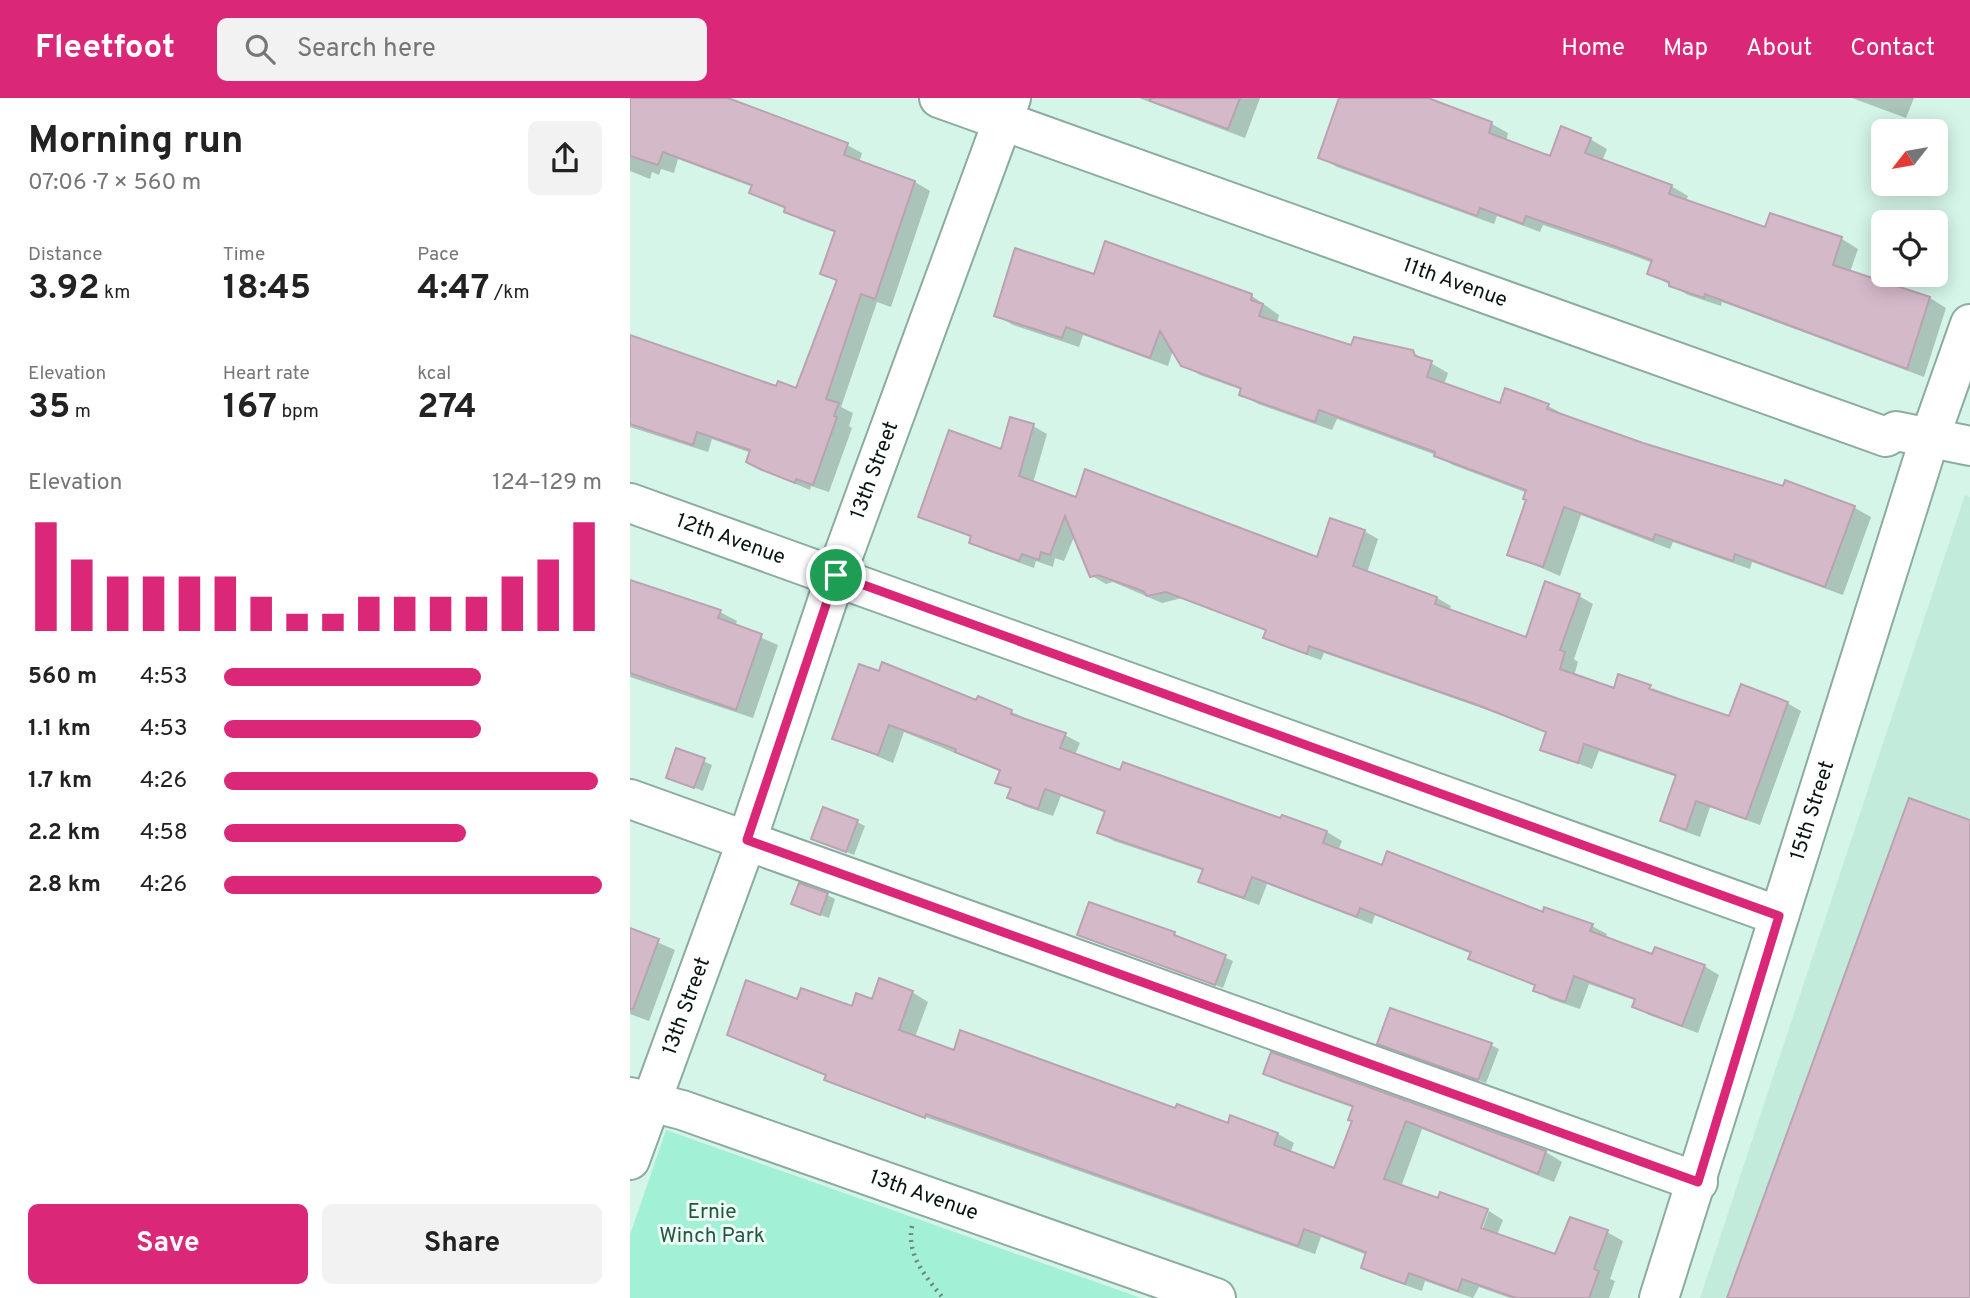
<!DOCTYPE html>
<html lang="en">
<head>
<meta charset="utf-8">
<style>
	:root { --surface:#fff; --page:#f2f2f2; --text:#222; --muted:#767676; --accent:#db2777 }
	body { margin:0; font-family:Overpass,sans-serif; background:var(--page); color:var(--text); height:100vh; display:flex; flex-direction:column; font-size:26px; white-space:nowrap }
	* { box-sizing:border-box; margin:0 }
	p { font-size:23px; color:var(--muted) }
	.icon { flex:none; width:38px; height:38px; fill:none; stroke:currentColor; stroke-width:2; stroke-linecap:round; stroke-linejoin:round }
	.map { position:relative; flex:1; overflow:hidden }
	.panel { display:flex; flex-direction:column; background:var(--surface); width:630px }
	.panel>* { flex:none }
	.needle { width:46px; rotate:239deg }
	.controls { position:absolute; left:1241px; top:21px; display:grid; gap:14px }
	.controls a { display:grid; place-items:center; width:77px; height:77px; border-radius:10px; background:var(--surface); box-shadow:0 4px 18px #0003; font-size:35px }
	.pin { position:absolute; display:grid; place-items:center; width:60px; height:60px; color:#fff; margin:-30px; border:4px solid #fff; border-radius:50%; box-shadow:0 2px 7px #0007 }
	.round { display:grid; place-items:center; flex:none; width:74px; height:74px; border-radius:10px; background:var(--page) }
	.summary { display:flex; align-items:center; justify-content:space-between; height:119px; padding:0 28px }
	h1 { font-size:38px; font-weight:700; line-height:52px }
	.metrics { display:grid; grid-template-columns:repeat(3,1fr); gap:10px; height:119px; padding:7px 28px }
	.metrics div { display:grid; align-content:center }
	.metrics b { font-size:35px; font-weight:700 }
	.metrics small { font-size:19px; font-weight:400 }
	.metrics p { font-size:19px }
	.chart { height:196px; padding:14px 28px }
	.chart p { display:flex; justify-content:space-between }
	.chart svg { width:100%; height:126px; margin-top:7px; stroke:var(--accent); stroke-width:6 }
	.primary-button { display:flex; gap:14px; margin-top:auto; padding:14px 28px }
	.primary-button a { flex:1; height:80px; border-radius:10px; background:var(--accent); color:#fff; font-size:28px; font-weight:700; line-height:80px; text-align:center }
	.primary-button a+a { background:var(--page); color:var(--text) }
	ul { padding:0 28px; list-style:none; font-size:23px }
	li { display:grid; grid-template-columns:112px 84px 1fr; align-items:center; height:52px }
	li i { height:18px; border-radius:9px; background:var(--accent) }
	header { display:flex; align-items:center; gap:42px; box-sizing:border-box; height:98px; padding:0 35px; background:var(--accent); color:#fff }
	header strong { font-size:33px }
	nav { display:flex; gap:38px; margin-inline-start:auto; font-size:24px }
	.search { width:490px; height:63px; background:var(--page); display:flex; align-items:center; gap:18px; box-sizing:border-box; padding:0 24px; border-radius:10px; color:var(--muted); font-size:26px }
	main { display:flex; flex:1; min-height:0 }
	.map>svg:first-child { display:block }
	.built { fill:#c3ebdc }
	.green { fill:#a2f0d5 }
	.shadow { fill:#0003 }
	.building { fill:#d4b9c9; stroke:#bba2b1; stroke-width:2 }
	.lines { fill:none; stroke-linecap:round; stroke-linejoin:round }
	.minor-casing { stroke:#8daba0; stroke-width:42 }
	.path { stroke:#71867e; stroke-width:4.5; stroke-dasharray:2 5; stroke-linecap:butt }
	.minor { stroke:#fff; stroke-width:38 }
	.route-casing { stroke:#fff; stroke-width:14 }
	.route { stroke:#db2777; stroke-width:9 }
	.labels { text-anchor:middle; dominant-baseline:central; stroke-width:6; stroke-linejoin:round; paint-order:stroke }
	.street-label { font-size:21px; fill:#0a1511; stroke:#ecfff7 }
	.park-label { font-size:21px; fill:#275345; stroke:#ecfff7 }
</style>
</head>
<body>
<header>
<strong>Fleetfoot</strong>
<div class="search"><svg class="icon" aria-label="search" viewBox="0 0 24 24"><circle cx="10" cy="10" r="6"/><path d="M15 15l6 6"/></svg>Search here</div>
<nav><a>Home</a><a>Map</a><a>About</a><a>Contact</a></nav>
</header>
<main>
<section class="panel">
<div class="summary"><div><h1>Morning run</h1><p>07:06 · 7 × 560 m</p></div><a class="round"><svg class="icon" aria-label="share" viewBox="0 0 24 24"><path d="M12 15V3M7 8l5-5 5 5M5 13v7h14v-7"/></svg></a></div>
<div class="metrics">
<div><p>Distance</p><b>3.92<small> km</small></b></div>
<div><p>Time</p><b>18:45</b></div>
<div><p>Pace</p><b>4:47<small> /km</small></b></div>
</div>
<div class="metrics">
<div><p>Elevation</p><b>35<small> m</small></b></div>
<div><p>Heart rate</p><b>167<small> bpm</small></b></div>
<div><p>kcal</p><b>274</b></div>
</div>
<div class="chart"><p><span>Elevation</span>124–129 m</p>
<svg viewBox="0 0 160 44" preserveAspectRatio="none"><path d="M5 44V6M15 44V19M25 44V25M35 44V25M45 44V25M55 44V25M65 44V32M75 44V38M85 44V38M95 44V32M105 44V32M115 44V32M125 44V32M135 44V25M145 44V19M155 44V6"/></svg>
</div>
<ul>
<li><b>560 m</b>4:53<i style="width:68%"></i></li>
<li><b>1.1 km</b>4:53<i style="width:68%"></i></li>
<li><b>1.7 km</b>4:26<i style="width:99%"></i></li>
<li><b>2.2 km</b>4:58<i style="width:64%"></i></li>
<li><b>2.8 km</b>4:26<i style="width:100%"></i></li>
</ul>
<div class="primary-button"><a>Save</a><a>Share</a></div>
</section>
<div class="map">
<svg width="1340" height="1200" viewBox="0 0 1340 1200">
	<rect width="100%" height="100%" fill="#d5f5e9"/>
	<path class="built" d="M1335,397L1340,399V1200H1070Z"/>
	<path class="green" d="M36,1032L511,1200H0V1137Z"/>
	<path class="shadow" d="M0,0H94L217,47L232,55L229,65L285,84L300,93L261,209L247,204L211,309L223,315L219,328L222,330L199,394L181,388L180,392L133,372L121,355L82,341L78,354L0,329V237L147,290L168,292L208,184L192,175L206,135L171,122L156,111L136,103L121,94L123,89L48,61L44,75L31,71L29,77L22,74L20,81L0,73Z
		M509,0H630L615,40Z
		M710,0H788L862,26L878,35L876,44L921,61L960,41L977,51L972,63L1041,88L1058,98L1056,104L1136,131L1141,117L1212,141L1228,151L1220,174L1300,200L1316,210L1294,279L1092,204L1091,208L1058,197L1019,175L1023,165L999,156L913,127L910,134L867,118L864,126L707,69L690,59Z
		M1222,0H1284L1276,20Z
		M465,178L622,198L649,217L647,225L722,249L782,254L818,275L814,287L871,308H918L935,317L1013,347L1154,390L1156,384L1225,410L1241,419L1213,497L1122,464L1120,471L1043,444L1040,451L951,417L930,478L879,456L898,402L897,395L823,367L806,357L707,321L702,332L628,306L611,296L612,292L570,277L552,266L543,252L538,268L453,237L449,249L383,227L366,217Z
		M403,328L417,336L403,385L447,401L688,461L734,433L748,441L737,475L807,500L821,508L819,513L897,541L949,498L963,506L944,561L948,564L944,578L985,593L1018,589V600L1022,590L1101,620L1157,605L1171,613L1130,727L1080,709L1070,739L1046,730L1032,722L1047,679L969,653L962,671L912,651L918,635L860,613L694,555L691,562L649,547L635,539L637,533L552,500L532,505L483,484L476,486L462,478L445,437L434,463L425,460L423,469L406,463L404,470L355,452L342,444L343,440L290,418Z
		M0,482L90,514L107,523L105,528L148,547L123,620L0,579Z
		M349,600L435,637L450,645L445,657L491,674L651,722L653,719L697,734L712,743L708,753L753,769L962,828L977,836L975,841L1023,858L1074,868L1089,877L1068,935L1019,917L1005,909L1007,903L959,886L950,911L920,901L905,892L906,888L841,860L842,856L745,817L742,826L637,786L629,807L585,791L570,783L574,773L484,743L469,735L476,715L431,698L423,718L394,708L379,699L382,692L368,684L371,674L274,634L263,665L204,640L347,604Z
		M47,652L82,667L73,693L38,679Z
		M227,724L235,728L224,757L183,741Z
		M197,797L205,801L199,820L171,810Z
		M460,806L544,836L603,863L593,890L449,836Z
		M0,832L45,852L19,923L0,916Z
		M282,894L298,904L285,939L325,954L599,1027L602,1020L648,1036L664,1045L660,1055L705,1073L724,1023V1010L651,984L635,975L642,956L916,1054L932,1064L924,1084L792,1031L771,1089L850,1138L859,1113L873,1122L867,1137L926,1158L941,1121L977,1134L993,1143L980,1181L985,1183L979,1200H880L849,1189L843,1200L795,1183L792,1193L749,1178L733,1169L737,1157L691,1139L685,1156L213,990L197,981L198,979L99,936L168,903L223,910Z
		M861,947L869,951L856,985L757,949Z"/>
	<path class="building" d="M0,0H98L218,45L214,57L285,83L245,201L231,196L196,301L209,305L204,318L207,319L183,387L166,381L165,385L132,372L116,364L120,352L67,334L63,347L0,326V237L146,288L148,283L166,290L207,182L190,176L205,133L154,114L155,109L119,95L122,87L33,54L28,67L0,58Z
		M521,0H610L598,31L520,3Z
		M709,0H798L862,24L859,35L920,58L931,28L961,40L955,55L1042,87L1039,96L1135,129L1140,115L1212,139L1203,167L1300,199L1277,271L1075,196L1074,200L1039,188V184L1017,176L1022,162L981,147L896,118L893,126L850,110L847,118L688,60Z
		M475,143L622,196L621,202L633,206L629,218L721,247L724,239L783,252L785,258L802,263L797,279L870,305L875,290L919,306L917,311L1013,345L1153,388L1155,382L1225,408L1195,489L1105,456L1103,463L1025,436L1023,442L934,409L913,469L877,457L896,402L893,401L896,392L804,358L805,354L689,312L685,324L609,297L611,290L551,268L530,233L520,260L436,229L432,240L364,218L385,150L464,176Z
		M380,319L404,326L389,378L443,398L446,399L455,371L687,459L700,420L735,432L723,468L807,499L805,506L896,539L915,483L950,496L930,552L935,554L930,571L984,590L988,576L1021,587L1019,591L1099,618L1111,586L1158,604L1116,721L1066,703L1056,732L1030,723L1046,677L954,646L948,665L910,652L916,634L845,606L679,548L677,556L633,540L636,532L536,494L517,498L513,493L468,477L460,479L435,418L420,457L411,454L409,462L392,456L389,463L339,445L341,438L288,419L319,332L371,351Z
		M0,482L91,512L88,520L132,536L106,612L0,575Z
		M252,564L346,602L348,598L382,612L381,616L436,635L430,650L490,672L493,664L650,720L652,717L697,733L693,745L752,767L757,753L913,814L914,809L963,826L960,833L1022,856L1025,849L1075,867L1052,928L1002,909L1005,901L944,878L935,904L903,893L905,887L838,861L841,854L730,810L727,819L622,779L614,800L568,784L573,771L467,735L475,713L415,691L408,711L377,700L381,690L365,685L370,672L325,654L326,651L259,627L248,657L202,641L229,566L249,573Z
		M46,650L75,660L64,690L36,680Z
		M1279,700L1340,722V1200H1097Z
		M193,709L228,722L216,754L181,741Z
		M169,785L198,795L190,817L161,806Z
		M459,804L545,834L544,837L596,857L585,887L447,837Z
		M0,830L29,841L3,911H0Z
		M249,880L283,893L269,932L324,952L330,932L545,1010L547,1006L598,1025L600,1017L648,1035L644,1047L704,1070L722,1023L718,1022L723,1008L633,976L641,954L916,1053L908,1076L776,1023L754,1081L808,1100L810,1094L858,1111L851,1130L925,1156L940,1119L978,1132L964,1171L969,1173L959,1200H886L832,1181L828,1193L779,1175L775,1186L731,1170L736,1154L674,1131L668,1148L296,1016L295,1020L194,982L196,977L97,937L116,882L167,901L171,890L222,908L226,895L242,901Z
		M760,910L862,945L848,982L747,946Z"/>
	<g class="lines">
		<defs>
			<g id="minor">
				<path id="s1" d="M309,0L1256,339L1266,333L1340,348"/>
				<path id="s2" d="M0,405L1149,818"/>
				<path d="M0,701L1068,1084"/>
				<path id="s3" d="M0,999L52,1012L586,1200"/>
				<path id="s4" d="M0,1062L117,742L206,477L381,0"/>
				<path id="s5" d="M1029,1200L1300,339L1340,226"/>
			</g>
		</defs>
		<use href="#minor" class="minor-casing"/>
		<path class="path" d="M282,1128C276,1157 296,1179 313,1200"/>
		<use href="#minor" class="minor"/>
	</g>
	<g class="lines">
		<defs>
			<path id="route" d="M206,477L1149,818L1068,1084L117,742Z"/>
		</defs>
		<use href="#route" class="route-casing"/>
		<use href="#route" class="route"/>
	</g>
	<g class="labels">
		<g class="street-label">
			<text stroke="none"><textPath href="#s1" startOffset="548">11th Avenue</textPath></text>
			<text stroke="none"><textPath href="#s4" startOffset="732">13th Street</textPath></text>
			<text stroke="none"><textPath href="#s2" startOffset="107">12th Avenue</textPath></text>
			<text stroke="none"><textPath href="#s5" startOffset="511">15th Street</textPath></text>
			<text stroke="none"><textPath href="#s4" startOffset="164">13th Street</textPath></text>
			<text stroke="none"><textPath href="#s3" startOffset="310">13th Avenue</textPath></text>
		</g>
		<g class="park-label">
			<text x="82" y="1114">Ernie<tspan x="82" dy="24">Winch Park</tspan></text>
		</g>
	</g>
</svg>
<div class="controls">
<a><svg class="needle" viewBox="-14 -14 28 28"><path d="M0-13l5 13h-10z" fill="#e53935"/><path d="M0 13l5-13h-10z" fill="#767676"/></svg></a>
<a><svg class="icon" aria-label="locate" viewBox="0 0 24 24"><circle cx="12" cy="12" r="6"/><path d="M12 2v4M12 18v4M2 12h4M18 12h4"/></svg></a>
</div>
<div class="pin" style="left:206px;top:477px;background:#1e9e55"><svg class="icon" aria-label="arrive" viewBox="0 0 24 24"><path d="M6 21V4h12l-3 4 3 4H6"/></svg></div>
</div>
</main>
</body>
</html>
